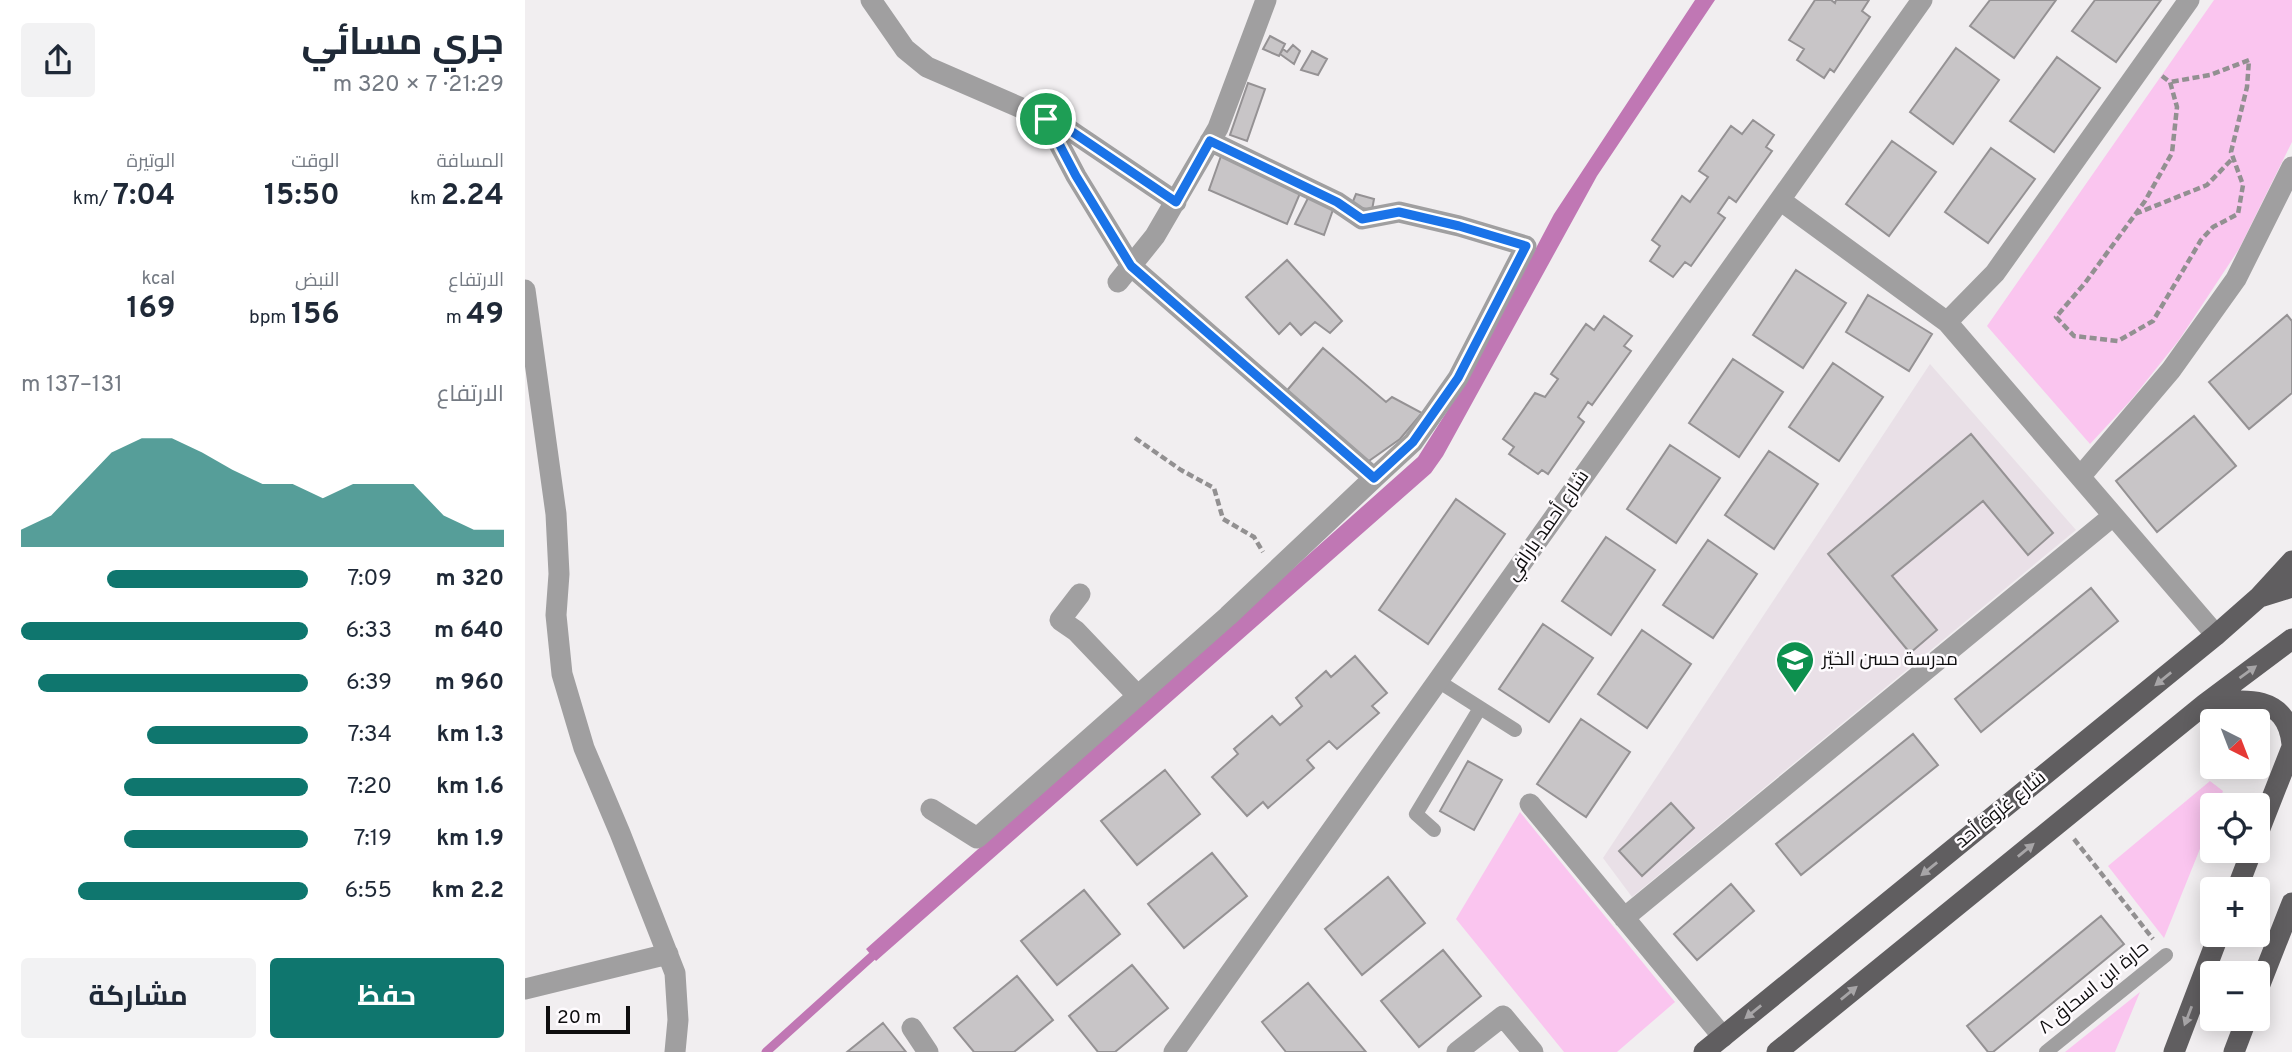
<!DOCTYPE html>
<html lang="ar">
<head>
<meta charset="utf-8">
<style>
	:root { --surface:#fff; --page:#f2f2f3; --text:#1f2937; --muted:#747a83; --accent:#0f766e }
	body { margin:0; font-family:Overpass,Cairo,sans-serif; background:var(--page); color:var(--text); direction:rtl; height:100vh; display:flex; flex-direction:column; font-size:26px; white-space:nowrap }
	* { box-sizing:border-box; margin:0 }
	p { font-size:23px; color:var(--muted) }
	.icon { flex:none; width:38px; height:38px; fill:none; stroke:currentColor; stroke-width:2; stroke-linecap:round; stroke-linejoin:round }
	.map { position:relative; flex:1; overflow:hidden; direction:ltr }
	.sheet { display:flex; flex-direction:column; background:var(--surface); width:525px }
	.sheet>* { flex:none }
	.needle { width:46px; rotate:138deg }
	.tools { position:absolute; left:1675px; top:709px; display:grid; gap:14px }
	.tools a { display:grid; place-items:center; width:70px; height:70px; border-radius:7px; background:var(--surface); box-shadow:0 4px 18px #0003; font-size:35px }
	.scale { position:absolute; left:21px; bottom:18px; width:84px; box-sizing:border-box; padding-left:7px; border:4px solid #0e0d0e; border-top:0; font-size:19px; line-height:24px; white-space:nowrap; color:#0e0d0e; -webkit-text-stroke:5px #fefbfe; paint-order:stroke }
	.pin { position:absolute; display:grid; place-items:center; width:60px; height:60px; color:#fff; margin:-30px; border:4px solid #fff; border-radius:50%; box-shadow:0 2px 7px #0007 }
	.round { display:grid; place-items:center; flex:none; width:74px; height:74px; border-radius:7px; background:var(--page) }
	.headline { display:flex; align-items:center; justify-content:space-between; height:119px; padding:0 21px }
	h1 { font-size:38px; font-weight:700; line-height:52px }
	.stats { display:grid; grid-template-columns:repeat(3,1fr); gap:10px; height:119px; padding:7px 21px }
	.stats div { display:grid; align-content:center }
	.stats b { font-size:30px; font-weight:700 }
	.stats small { font-size:19px; font-weight:400 }
	.stats p { font-size:19px }
	.chart { height:196px; padding:14px 21px }
	.chart p { display:flex; justify-content:space-between }
	.chart svg { width:100%; height:126px; margin-top:7px; fill:var(--accent); opacity:.7 }
	.action { display:flex; gap:14px; margin-top:auto; padding:14px 21px }
	.action a { flex:1; height:80px; border-radius:7px; background:var(--accent); color:#fff; font-size:28px; font-weight:700; line-height:80px; text-align:center }
	.action a+a { background:var(--page); color:var(--text) }
	ul { padding:0 21px; list-style:none; font-size:23px }
	li { display:grid; grid-template-columns:112px 84px 1fr; align-items:center; height:52px }
	li i { height:18px; border-radius:9px; background:var(--accent) }
	main { display:flex; flex:1; min-height:0 }
	.map>svg:first-child { display:block }
	.built { fill:#e9e0e7 }
	.green { fill:#fac5ef }
	.water { fill:#c077b4 }
	.lines { fill:none; stroke-linecap:round; stroke-linejoin:round }
	.stream { stroke:#c077b4; stroke-width:9 }
	.building { fill:#c8c5c7; stroke:#959294; stroke-width:2 }
	.path { stroke:#929091; stroke-width:4.5; stroke-dasharray:7 3.5; stroke-linecap:butt }
	.service { stroke:#a09fa0; stroke-width:14 }
	.minor { stroke:#a09fa0; stroke-width:21 }
	.primary { stroke:#605e60; stroke-width:21 }
	.oneway { fill:#a7a5a7 }
	.route-casing { stroke:#fff; stroke-width:14 }
	.route { stroke:#1a73e8; stroke-width:9 }
	.labels { text-anchor:middle; dominant-baseline:central; stroke-width:5; stroke-linejoin:round; paint-order:stroke }
	.street-label { font-size:19px; fill:#0e0d0e; stroke:#fefbfe }
	.poi-label { font-size:19px; fill:#0e0d0e; stroke:#fefbfe; text-anchor:start }
</style>
</head>
<body>
<main>
<div class="map">
<svg width="1767" height="1052" viewBox="0 0 1767 1052">
	<rect width="100%" height="100%" fill="#f1eef0"/>
	<path class="built" d="M1405,364L1551,530L1107,897L1078,858Z"/>
	<path class="green" d="M1689,0H1767V142L1714,249L1654,340L1606,400L1565,444L1462,326Z
		M1685,781L1698,791L1693,805H1687V819L1639,938L1583,866Z
		M995,812L1150,1002L1092,1052H1039L931,919Z
		M1615,992L1590,1052H1540Z"/>
	<path class="water" d="M1170,0H1190L1072,176L918,456L906,473L351,961L341,949L893,457L938,386L1029,214Z"/>
	<g class="lines">
		<path class="stream" d="M241,1052L354,950"/>
	</g>
	<path class="building" d="M1290,0H1306L1310,3L1311,0H1344L1337,11L1345,17L1309,72L1305,69L1299,78L1272,60L1279,49L1264,40Z
		M1465,0H1531L1489,58L1445,26Z
		M1570,0H1636L1591,62L1547,31Z
		M745,36L760,44L754,56L738,49Z
		M768,45L775,51L769,64L755,54L758,49L762,52Z
		M1431,48L1474,80L1428,144L1385,112Z
		M787,51L802,59L793,75L776,70Z
		M1532,57L1575,88L1529,152L1485,121Z
		M723,83L740,89L722,141L705,135Z
		M1228,120L1249,135L1241,147L1247,151L1211,202L1204,197L1193,213L1200,218L1166,266L1160,262L1148,277L1125,261L1135,246L1127,240L1157,196L1165,202L1183,177L1174,171L1206,126L1217,134Z
		M1367,141L1411,172L1364,236L1321,204Z
		M1466,148L1510,179L1463,243L1420,212Z
		M696,156L776,191L762,224L684,190Z
		M785,194L809,207L799,235L770,224Z
		M831,194L849,199L847,210L826,206Z
		M762,260L817,321L805,333L790,322L776,335L765,323L754,334L721,297Z
		M1271,270L1321,303L1278,368L1228,335Z
		M1343,295L1407,334L1384,371L1321,332Z
		M1762,315L1767,321V393L1724,429L1684,382Z
		M1079,316L1107,336L1099,346L1106,351L1067,405L1063,402L1053,417L1059,422L1023,474L1017,470L1013,474L984,454L989,447L978,439L1010,393L1020,397L1033,379L1026,374L1061,324L1069,330Z
		M798,348L861,402L867,397L897,413L875,439L841,463L759,394Z
		M1208,359L1258,392L1214,457L1164,423Z
		M1308,363L1358,397L1314,461L1264,427Z
		M1669,416L1711,466L1632,532L1591,481Z
		M1446,434L1528,533L1503,555L1458,501L1367,576L1412,630L1385,653L1303,554Z
		M1145,445L1195,478L1151,543L1102,509Z
		M1244,451L1293,484L1249,549L1200,515Z
		M931,499L980,534L903,644L854,610Z
		M1081,537L1130,570L1086,635L1037,601Z
		M1183,540L1232,574L1188,638L1138,605Z
		M1566,588L1593,621L1456,732L1430,699Z
		M1018,624L1068,658L1024,722L974,689Z
		M1117,630L1166,664L1122,728L1073,694Z
		M830,656L862,693L847,706L854,713L812,749L804,741L782,760L789,768L743,808L738,802L722,816L687,777L713,754L709,749L747,716L755,725L777,706L771,698L801,671L806,677Z
		M1056,719L1105,752L1061,817L1012,784Z
		M1388,734L1413,765L1276,875L1251,844Z
		M943,761L977,780L949,830L915,811Z
		M640,770L675,814L612,865L576,821Z
		M1146,803L1169,828L1117,876L1094,851Z
		M687,853L722,896L659,948L623,904Z
		M863,877L900,923L837,975L800,929Z
		M1206,884L1229,911L1172,960L1149,934Z
		M559,890L595,934L532,985L496,941Z
		M1576,916L1599,944L1468,1052H1463L1442,1026Z
		M918,950L956,996L894,1047L856,1001Z
		M607,965L643,1008L590,1052H573L544,1016Z
		M492,976L528,1020L489,1052H449L429,1028Z
		M783,983L841,1052H761L737,1022Z
		M358,1023L381,1052H322Z"/>
	<g class="lines">
		<path class="path" d="M1637,76L1645,82L1652,107L1647,153L1620,201L1560,283L1531,317L1549,336L1593,341L1628,321L1676,240L1688,227L1713,214L1718,185L1706,152L1722,87L1724,60L1685,75L1645,82
			M1610,214L1682,185L1708,158
			M610,438L656,470L689,488L698,519L729,537L738,552
			M1549,839L1628,939"/>
		<path class="service" d="M913,681L990,730
			M909,830L891,814L955,708
			M1521,1052L1641,955"/>
		<path class="minor" d="M346,0L380,49L402,67L540,127L651,202
			M521,119L551,176L606,266L849,478L888,442L933,378L1001,246L934,226L874,212L837,219L812,202L685,141
			M1255,200L1422,322L1691,635
			M593,282L630,236L693,128L741,0
			M0,290L31,514L34,574L31,615L37,674L59,748L95,833L150,973L153,1020L150,1052
			M1422,322L1470,273L1664,0
			M1555,477L1646,370L1711,279L1767,167
			M555,594L535,620L551,631L613,696
			M1005,804L1198,1037
			M406,809L452,838L703,616L849,478
			M1099,918L1588,516
			M0,989L143,954
			M387,1028L403,1052
			M649,1052L1397,0
			M932,1052L978,1016L1008,1052"/>
		<path class="primary" d="M1735,597L1767,587
			M1682,704C1720,698 1762,695 1767,744
			M1732,836L1767,747
			M1712,889L1727,850
			M1732,992L1767,903
			M1179,1052L1691,635L1733,598L1767,561
			M1252,1052L1680,704L1767,639
			M1649,1052L1694,934
			M1709,1052L1722,1018"/>
	</g>
	<defs><path id="oneway-solid" d="M-6-.8H1V-3.2L6.5 0L1 3.2V.8H-6Z" transform="scale(1.75)"/></defs>
	<g class="oneway">
		<use href="#oneway-solid" transform="translate(1723 672) rotate(-36)"/>
		<use href="#oneway-solid" transform="translate(1638 679) rotate(141)"/>
		<use href="#oneway-solid" transform="translate(1501 850) rotate(-39)"/>
		<use href="#oneway-solid" transform="translate(1404 869) rotate(141)"/>
		<use href="#oneway-solid" transform="translate(1324 993) rotate(-39)"/>
		<use href="#oneway-solid" transform="translate(1228 1012) rotate(141)"/>
		<use href="#oneway-solid" transform="translate(1663 1016) rotate(111)"/>
	</g>
	<g class="lines">
		<defs>
			<path id="route" d="M521,119L540,127L651,202L685,141L812,202L837,219L874,212L934,226L1001,246L933,378L888,442L849,478L606,266L551,176Z"/>
		</defs>
		<use href="#route" class="route-casing"/>
		<use href="#route" class="route"/>
	</g>
	<defs>
		<symbol id="school-pin" viewBox="-11 -11 22 30"><path d="M0 17L-7.5 6A9.5 9.5 0 1 1 7.5 6Z" fill="#0d904e" stroke="#fefbfe"/><path d="M0-5L7-2L0 1L-7-2ZM-4 1L0 2.5L4 1V4Q0 6-4 4Z" fill="#fff"/></symbol>
	</defs>
	<g fill-rule="evenodd">
		<use href="#school-pin" x="1248" y="638" width="44" height="60"/>
	</g>
	<g class="labels">
		<g class="street-label">
			<text transform="translate(1023 526) rotate(-55)">شارع أحمد بارافي</text>
			<text transform="translate(1476 810) rotate(-39)">شارع غزوة أحد</text>
			<text transform="translate(1569 988) rotate(-39)">حارة ابن اسحاق ٨</text>
		</g>
		<g class="poi-label">
			<text x="1297" y="660">مدرسة حسن الخيّر</text>
		</g>
	</g>
</svg>
<div class="tools">
<a><svg class="needle" viewBox="-14 -14 28 28"><path d="M0-13l5 13h-10z" fill="#e53935"/><path d="M0 13l5-13h-10z" fill="#747a83"/></svg></a>
<a><svg class="icon" aria-label="locate" viewBox="0 0 24 24"><circle cx="12" cy="12" r="6"/><path d="M12 2v4M12 18v4M2 12h4M18 12h4"/></svg></a>
<a>+</a>
<a>−</a>
</div>
<div class="scale">20 m</div>
<div class="pin" style="left:521px;top:119px;background:#1e9e55"><svg class="icon" aria-label="arrive" viewBox="0 0 24 24"><path d="M6 21V4h12l-3 4 3 4H6"/></svg></div>
</div>
<section class="sheet">
<div class="headline"><div><h1>جري مسائي</h1><p>21:29 · 7 × 320 m</p></div><a class="round"><svg class="icon" aria-label="share" viewBox="0 0 24 24"><path d="M12 15V3M7 8l5-5 5 5M5 13v7h14v-7"/></svg></a></div>
<div class="stats">
<div><p>المسافة</p><b>2.24<small> km</small></b></div>
<div><p>الوقت</p><b>15:50</b></div>
<div><p>الوتيرة</p><b>7:04<small> /km</small></b></div>
</div>
<div class="stats">
<div><p>الارتفاع</p><b>49<small> m</small></b></div>
<div><p>النبض</p><b>156<small> bpm</small></b></div>
<div><p>kcal</p><b>169</b></div>
</div>
<div class="chart"><p><span>الارتفاع</span>131–137 m</p>
<svg viewBox="0 0 160 44" preserveAspectRatio="none"><path d="M0 44V38L10 33L20 22L30 11L40 6L50 6L60 11L70 17L80 22L90 22L100 27L110 22L120 22L130 22L140 33L150 38L160 38V44z"/></svg>
</div>
<ul>
<li><b>320 m</b>7:09<i style="width:70%"></i></li>
<li><b>640 m</b>6:33<i style="width:100%"></i></li>
<li><b>960 m</b>6:39<i style="width:94%"></i></li>
<li><b>1.3 km</b>7:34<i style="width:56%"></i></li>
<li><b>1.6 km</b>7:20<i style="width:64%"></i></li>
<li><b>1.9 km</b>7:19<i style="width:64%"></i></li>
<li><b>2.2 km</b>6:55<i style="width:80%"></i></li>
</ul>
<div class="action"><a>حفظ</a><a>مشاركة</a></div>
</section>
</main>
</body>
</html>
